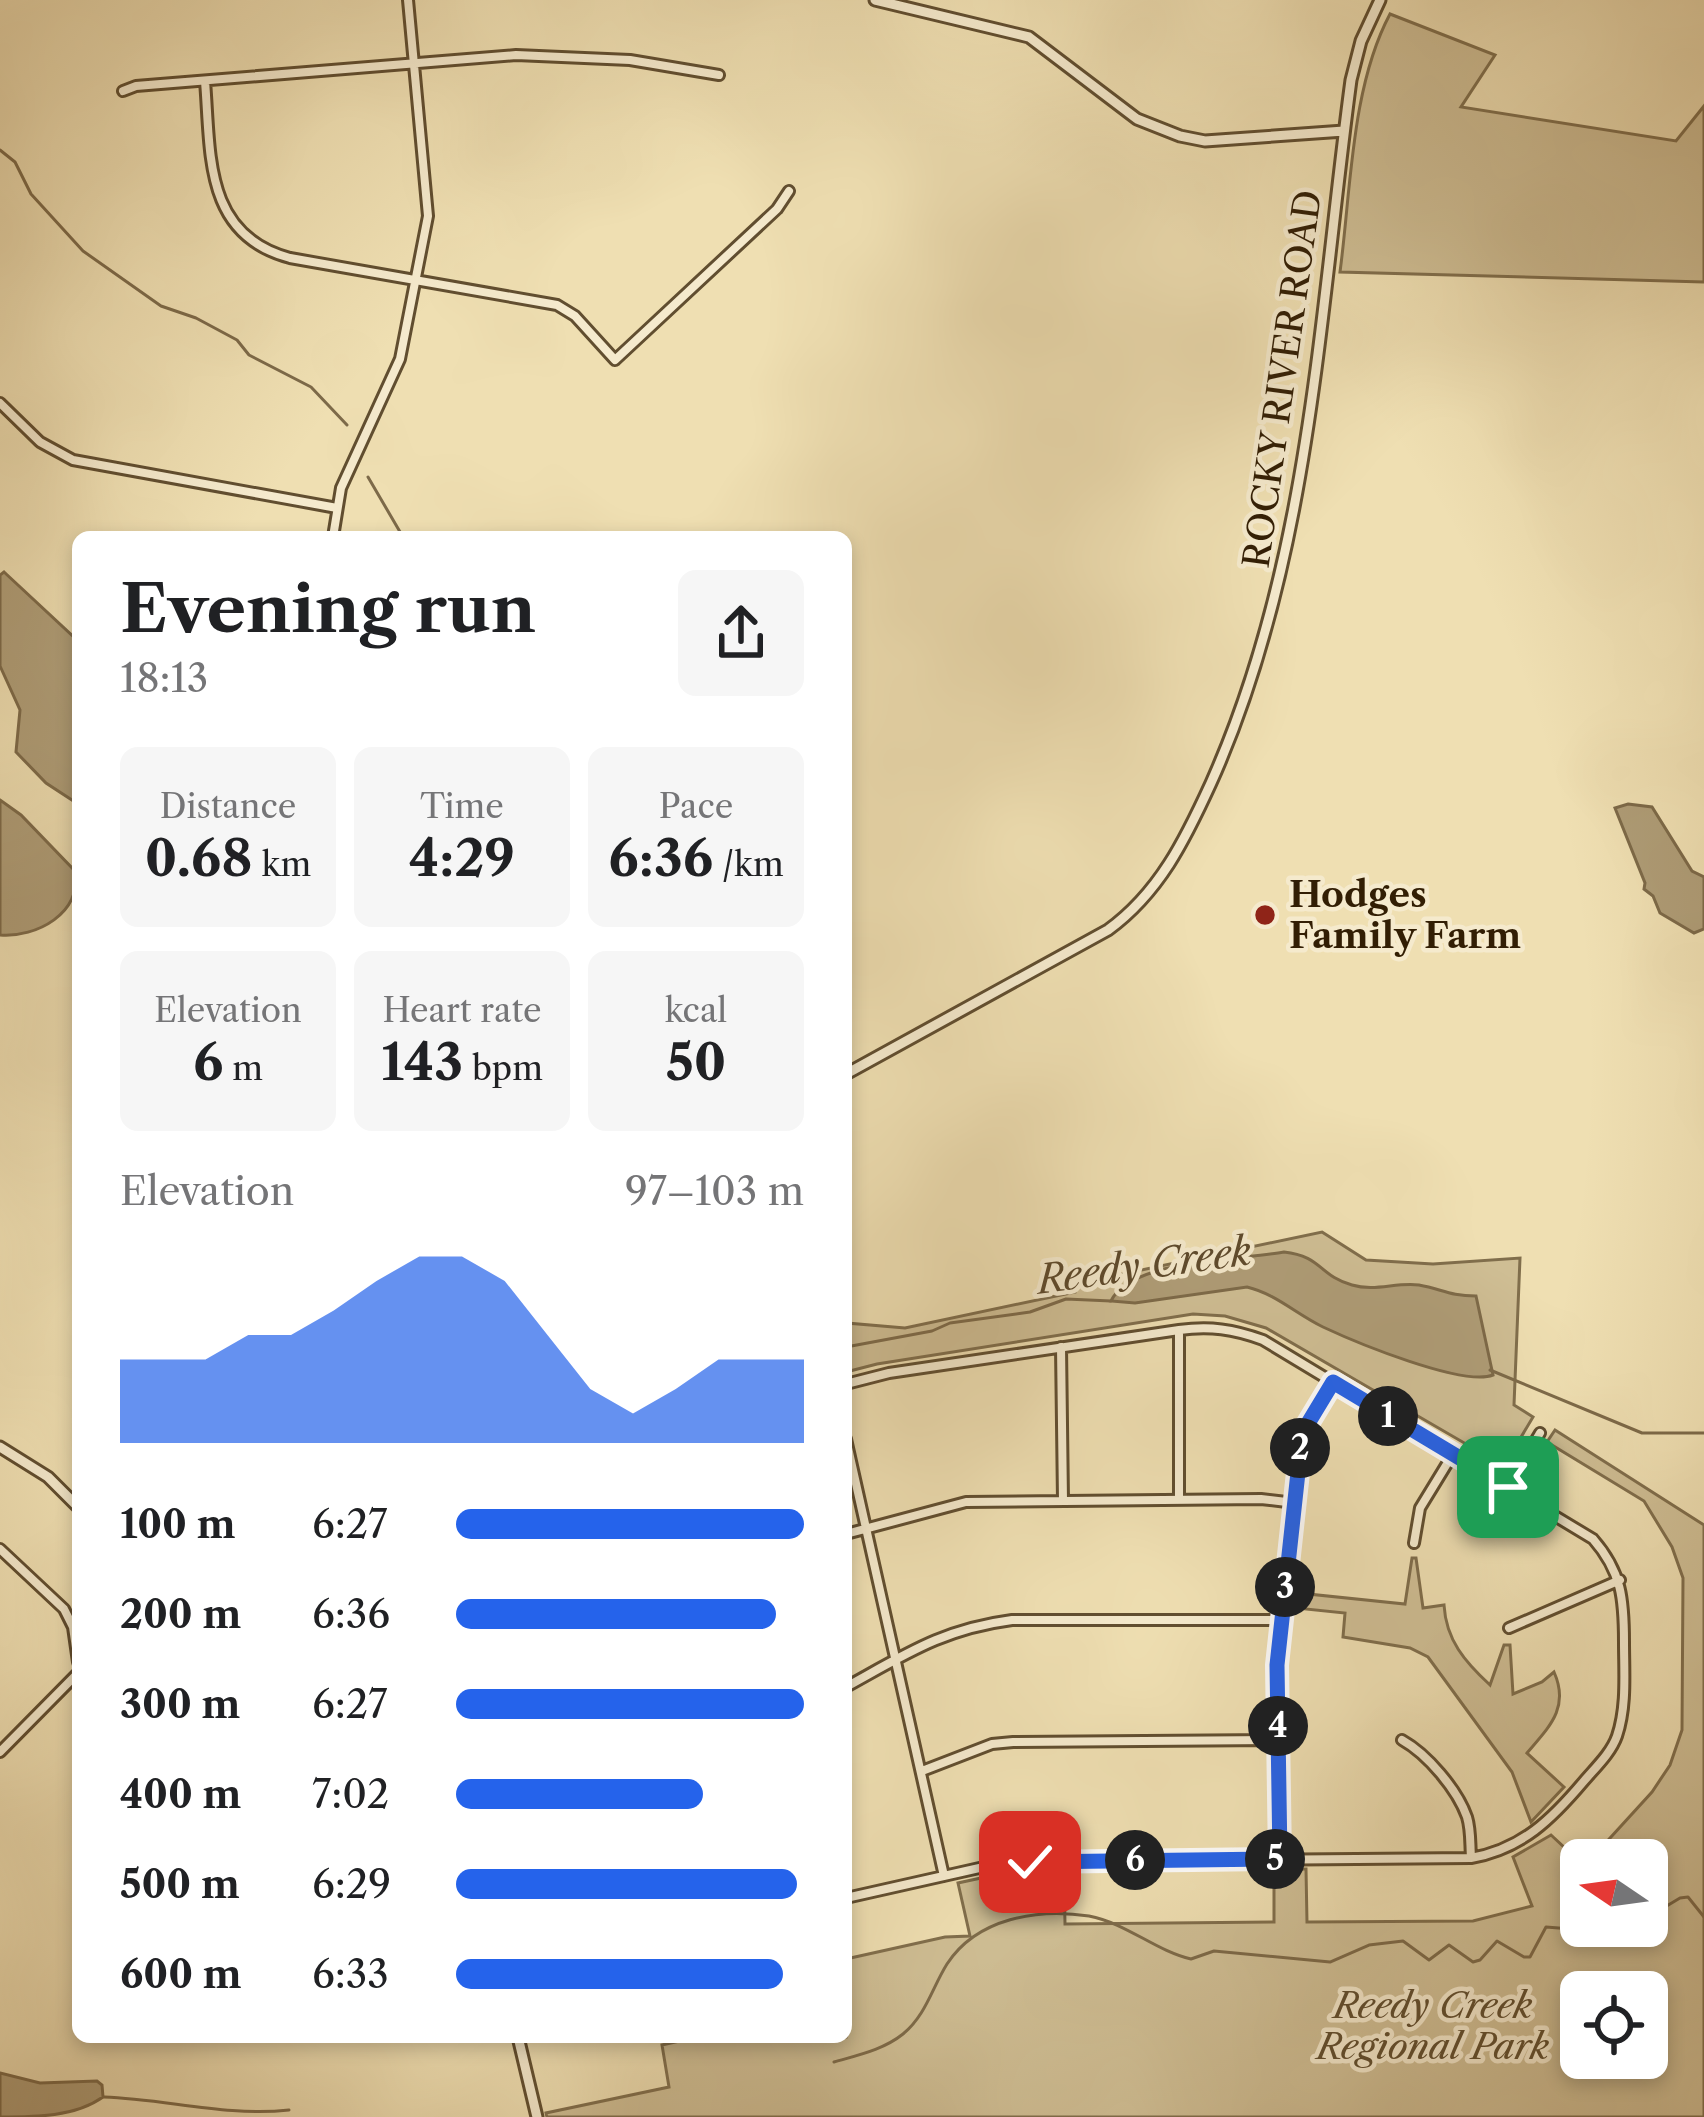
<!DOCTYPE html>
<html lang="en">
<head>
<meta charset="utf-8">
<style>
	:root { --surface:#fff; --page:#f6f6f6; --text:#202124; --muted:#757577; --accent:#2563eb }
	body { margin:0; font-family:"Libre Caslon Text",serif; background:var(--page); color:var(--text); height:100vh; display:flex; flex-direction:column; font-size:45px; white-space:nowrap }
	* { box-sizing:border-box; margin:0 }
	p { font-size:39px; color:var(--muted) }
	.icon { flex:none; width:66px; height:66px; fill:none; stroke:currentColor; stroke-width:2; stroke-linecap:round; stroke-linejoin:round }
	.map { position:relative; flex:1; overflow:hidden }
	.sheet { position:absolute; left:72px; top:531px; width:780px; height:1512px; display:flex; flex-direction:column; background:var(--surface); border-radius:18px; box-shadow:0 6px 18px #0003 }
	.sheet>* { flex:none }
	.needle { width:78px; rotate:283deg }
	.buttons { position:absolute; left:1560px; top:1839px; display:grid; gap:24px }
	.buttons a { display:grid; place-items:center; width:108px; height:108px; border-radius:18px; background:var(--surface); box-shadow:0 6px 18px #0003; font-size:60px }
	.pin { position:absolute; display:grid; place-items:center; width:102px; height:102px; color:#fff; margin:-51px; border-radius:24px; box-shadow:0 6px 18px #0006 }
	.km { position:absolute; width:60px; height:60px; margin:-30px; border-radius:50%; background:#222; color:#fff; font-size:33px; line-height:60px; text-align:center }
	.round { display:grid; place-items:center; flex:none; width:126px; height:126px; border-radius:18px; background:var(--page) }
	.summary { display:flex; align-items:center; justify-content:space-between; height:204px; padding:0 48px }
	h1 { font-size:66px; font-weight:800; line-height:90px }
	.metrics { display:grid; grid-template-columns:repeat(3,1fr); gap:18px; height:204px; padding:12px 48px }
	.metrics div { display:grid; align-content:center; border-radius:18px; background:var(--page); text-align:center }
	.metrics b { font-size:51px; font-weight:800 }
	.metrics small { font-size:33px; font-weight:400 }
	.metrics p { font-size:33px }
	.chart { height:336px; padding:24px 48px }
	.chart p { display:flex; justify-content:space-between }
	.chart svg { width:100%; height:216px; margin-top:12px; fill:var(--accent); opacity:.7 }
	ul { padding:0 48px; list-style:none; font-size:39px }
	li { display:grid; grid-template-columns:192px 144px 1fr; align-items:center; height:90px }
	li i { height:30px; border-radius:15px; background:var(--accent) }
	.map>svg:first-child { display:block }
	.green { fill:#cfbe94; stroke:#806e4c; stroke-width:3; fill-rule:evenodd }
	.water { fill:#af9d77; stroke:#7d6a49; stroke-width:3 }
	.lines { fill:none; stroke-linecap:round; stroke-linejoin:round }
	.stream { stroke:#7d6a49; stroke-width:3 }
	.minor-casing { stroke:#614e30; stroke-width:14 }
	.tertiary-casing { stroke:#614e30; stroke-width:15 }
	.minor { stroke:#f5eacd; stroke-width:8 }
	.tertiary { stroke:#f5eacd; stroke-width:9 }
	.route-casing { stroke:#fff; stroke-width:24 }
	.route { stroke:#2563eb; stroke-width:15 }
	.poi-dot { fill:#8f2418; stroke:#f5eacd; stroke-width:4.5 }
	.labels { text-anchor:middle; dominant-baseline:central; stroke-width:9; stroke-linejoin:round; paint-order:stroke }
	.street-label { font-size:36px; fill:#321e04; stroke:#f5eacd }
	.poi-label { font-size:36px; font-weight:bold; fill:#321e04; stroke:#f5eacd; text-anchor:start }
	.park-label { font-size:36px; font-style:italic; fill:#614e2f; stroke:#f5eacd }
	.water-label { font-size:39px; font-style:italic; fill:#5e4a2c; stroke:#f5eacd }
</style>
</head>
<body>
<div class="map">
<svg width="1704" height="2117" viewBox="0 0 1704 2117">
	<rect width="100%" height="100%" fill="#efdfb2"/>
	<filter id="stains"><feTurbulence type="fractalNoise" baseFrequency=".00167" numOctaves="4"/><feColorMatrix values="0 0 0 0 .2 0 0 0 0 .09 0 0 0 0 .02 0 0 0 .5 -.17"/></filter>
	<radialGradient id="worn" r=".72"><stop offset=".6" stop-color="#630" stop-opacity="0"/><stop offset="1" stop-color="#630" stop-opacity=".3"/></radialGradient>
	<path class="green" d="M1390,14L1495,55L1461,107L1676,141L1704,106V282L1340,272C1351,190 1351,87 1390,14Z
		M1322,1232L1366,1260L1433,1264L1520,1258L1514,1405L1533,1417L1508,1459L1497,1462L1266,1328L1225,1316L1193,1314L877,1364L846,1372V1323L905,1328L1075,1292V1284Z
		M1555,1430L1704,1525V2117H547L546,2113L669,2087L662,2045L697,2037H846V1959L945,1937L970,1936L958,1883L1004,1873L1064,1870L1065,1924L1274,1922V1869H1306L1307,1922L1473,1921L1532,1906L1513,1857L1551,1835L1581,1863V1926H1647V1860H1590L1652,1792L1670,1765L1682,1730L1683,1578L1672,1547L1644,1501L1547,1442ZM1581,1992H1647V2058H1581Z
		M1412,1558H1416L1423,1608L1444,1605C1446,1640 1465,1662 1490,1685L1504,1645H1510L1513,1694L1542,1682L1554,1672C1570,1708 1549,1727 1527,1753L1564,1787L1531,1822L1512,1772L1428,1657L1410,1648L1343,1637L1345,1613L1296,1608L1298,1593L1405,1604Z"/>
	<path class="water" d="M4,572L78,641V804L46,783L16,752L20,710L0,666V575Z
		M0,800L21,815L75,871C83,913 36,938 0,935Z
		M1628,804L1652,807L1692,871L1704,877V929L1694,933L1660,913L1653,896L1644,889L1645,883L1615,808Z
		M1284,1252C1322,1256 1319,1276 1352,1285C1375,1292 1396,1282 1419,1285C1442,1289 1449,1296 1476,1296L1493,1375C1463,1387 1355,1342 1323,1327C1296,1314 1276,1294 1247,1287L1135,1303L1111,1301C1131,1259 1242,1260 1284,1252Z
		M0,2073L40,2083L97,2081L102,2085L103,2097C75,2117 36,2117 0,2117Z"/>
	<g class="lines">
		<path class="stream" d="M0,150L15,162L31,194L83,251L161,306L196,318L237,340L249,355L311,387L347,425
			M368,477L403,537
			M846,1347L932,1331L950,1323L1030,1312L1066,1299L1111,1301
			M1490,1370L1642,1433H1704
			M1647,1898L1660,1910L1680,1898L1688,1897L1704,1917
			M834,2062C858,2055 883,2050 903,2034C926,2015 932,1988 947,1964C977,1918 1038,1908 1089,1916C1126,1923 1156,1951 1191,1959L1214,1951L1330,1962L1369,1945L1403,1941L1429,1960L1449,1945L1473,1962L1480,1960L1497,1941L1524,1957H1530L1546,1927L1571,1929L1581,1906
			M104,2097C166,2099 227,2117 289,2110"/>
		<defs>
			<path id="minor" d="M205,81C211,153 203,235 290,258L557,305L575,316L615,360L777,209L789,191
				M123,91L136,86L516,55L630,60L719,75
				M0,403L40,442L73,460L337,508
				M333,537L341,488L400,359L428,216L408,0
				M1179,1330V1500
				M1061,1347L1063,1501
				M846,1384L889,1373L1179,1330C1210,1326 1233,1329 1263,1340L1593,1539C1622,1572 1624,1600 1624,1642C1624,1673 1627,1706 1617,1736C1611,1753 1596,1767 1584,1781C1552,1819 1522,1849 1471,1858L1006,1862L846,1898
				M846,1439L944,1876
				M1508,1487L1540,1433
				M846,1534L966,1502L1261,1499L1295,1503
				M1414,1543L1420,1508L1453,1454
				M0,1549L64,1609L73,1627L78,1662
				M1509,1628L1620,1580
				M846,1687C906,1654 943,1629 1012,1620H1282
				M1402,1740C1427,1754 1457,1789 1467,1817C1471,1830 1470,1844 1471,1857
				M0,1752L78,1673
				M922,1771L992,1744L1013,1742L1278,1740
				M1280,1859L1277,1665L1295,1503L1301,1445L1307,1425L1333,1382"/>
			<path id="tertiary" d="M875,0L1029,37L1137,119L1180,136L1205,141L1344,131
				M846,1074L1108,930C1159,893 1185,840 1211,783C1310,562 1319,317 1351,80L1361,41L1380,0
				M0,1447L48,1477L78,1507
				M518,2037L537,2117"/>
		</defs>
		<use href="#minor" class="minor-casing"/>
		<use href="#tertiary" class="tertiary-casing"/>
		<use href="#minor" class="minor"/>
		<use href="#tertiary" class="tertiary"/>
	</g>
	<g class="lines">
		<defs>
			<path id="route" d="M1030,1862L1280,1859L1277,1665L1301,1445L1307,1425L1333,1382L1508,1487"/>
		</defs>
		<use href="#route" class="route-casing"/>
		<use href="#route" class="route"/>
	</g>
	<circle class="poi-dot" cx="1265" cy="915" r="12"/>
	<g class="labels">
		<g class="street-label">
			<text transform="translate(1282 379) rotate(-82)">ROCKY RIVER ROAD</text>
		</g>
		<g class="poi-label">
			<text x="1289" y="894">Hodges<tspan x="1289" dy="41">Family Farm</tspan></text>
		</g>
		<g class="park-label">
			<text x="1433" y="2005">Reedy Creek<tspan x="1433" dy="41">Regional Park</tspan></text>
		</g>
		<g class="water-label">
			<text transform="translate(1144 1265) rotate(-8)">Reedy Creek</text>
		</g>
	</g>
	<rect width="100%" height="100%" filter="url(#stains)"/>
	<rect width="100%" height="100%" fill="url(#worn)"/>
</svg>
<div class="buttons">
<a><svg class="needle" viewBox="-14 -14 28 28"><path d="M0-13l5 13h-10z" fill="#e53935"/><path d="M0 13l5-13h-10z" fill="#757577"/></svg></a>
<a><svg class="icon" aria-label="locate" viewBox="0 0 24 24"><circle cx="12" cy="12" r="6"/><path d="M12 2v4M12 18v4M2 12h4M18 12h4"/></svg></a>
</div>
<div class="pin" style="left:1508px;top:1487px;background:#1e9e55"><svg class="icon" aria-label="arrive" viewBox="0 0 24 24"><path d="M6 21V4h12l-3 4 3 4H6"/></svg></div>
<div class="pin" style="left:1030px;top:1862px;background:#d93025"><svg class="icon" aria-label="check" viewBox="0 0 24 24"><path d="M5 12l5 5 9-10"/></svg></div>
<b class="km" style="left:1388px;top:1416px">1</b>
<b class="km" style="left:1300px;top:1448px">2</b>
<b class="km" style="left:1285px;top:1587px">3</b>
<b class="km" style="left:1278px;top:1726px">4</b>
<b class="km" style="left:1275px;top:1859px">5</b>
<b class="km" style="left:1135px;top:1860px">6</b>
<section class="sheet">
<div class="summary"><div><h1>Evening run</h1><p>18:13</p></div><a class="round"><svg class="icon" aria-label="share" viewBox="0 0 24 24"><path d="M12 15V3M7 8l5-5 5 5M5 13v7h14v-7"/></svg></a></div>
<div class="metrics">
<div><p>Distance</p><b>0.68<small> km</small></b></div>
<div><p>Time</p><b>4:29</b></div>
<div><p>Pace</p><b>6:36<small> /km</small></b></div>
</div>
<div class="metrics">
<div><p>Elevation</p><b>6<small> m</small></b></div>
<div><p>Heart rate</p><b>143<small> bpm</small></b></div>
<div><p>kcal</p><b>50</b></div>
</div>
<div class="chart"><p><span>Elevation</span>97–103 m</p>
<svg viewBox="0 0 160 44" preserveAspectRatio="none"><path d="M0 44V27L10 27L20 27L30 22L40 22L50 17L60 11L70 6L80 6L90 11L100 22L110 33L120 38L130 33L140 27L150 27L160 27V44z"/></svg>
</div>
<ul>
<li><b>100 m</b>6:27<i style="width:100%"></i></li>
<li><b>200 m</b>6:36<i style="width:92%"></i></li>
<li><b>300 m</b>6:27<i style="width:100%"></i></li>
<li><b>400 m</b>7:02<i style="width:71%"></i></li>
<li><b>500 m</b>6:29<i style="width:98%"></i></li>
<li><b>600 m</b>6:33<i style="width:94%"></i></li>
</ul>
</section>
</div>
</body>
</html>
